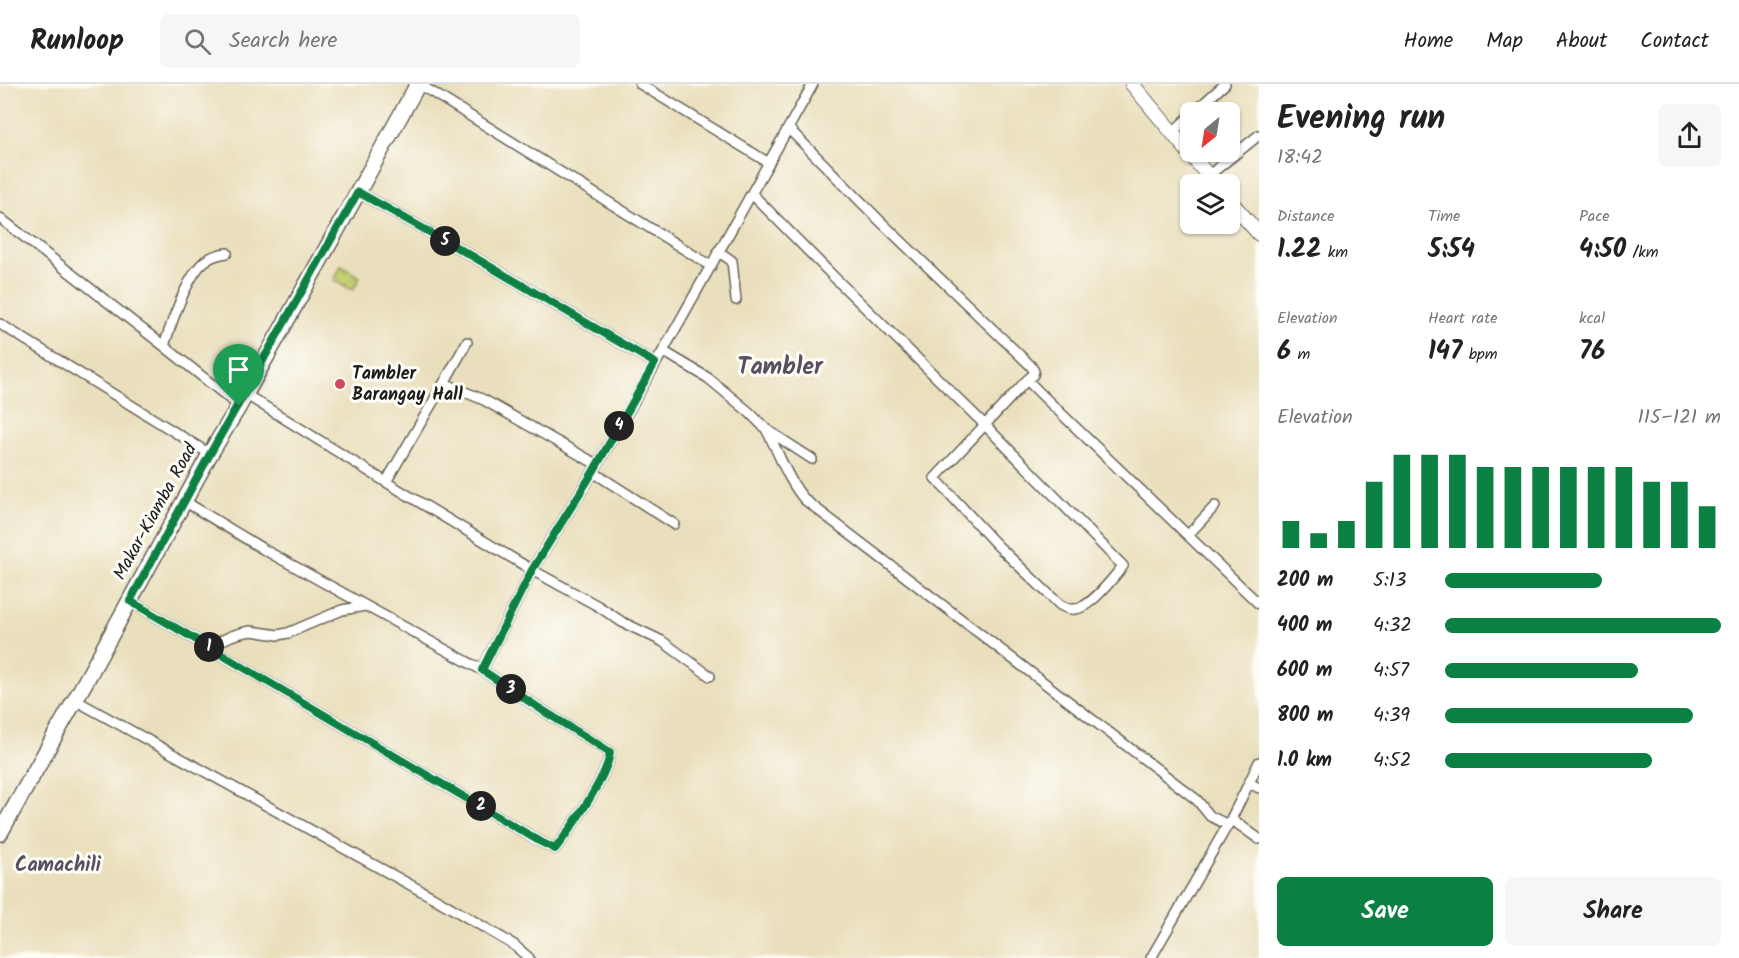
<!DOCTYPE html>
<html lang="en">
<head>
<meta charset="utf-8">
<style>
	:root { --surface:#fff; --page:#f6f6f6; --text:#222; --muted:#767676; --line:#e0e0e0; --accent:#0b8043 }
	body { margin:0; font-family:Kalam,sans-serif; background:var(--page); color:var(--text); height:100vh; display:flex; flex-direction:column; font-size:22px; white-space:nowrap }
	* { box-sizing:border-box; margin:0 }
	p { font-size:20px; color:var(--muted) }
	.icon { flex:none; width:33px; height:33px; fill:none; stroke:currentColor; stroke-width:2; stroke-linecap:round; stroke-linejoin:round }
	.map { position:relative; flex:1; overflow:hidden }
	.sheet { display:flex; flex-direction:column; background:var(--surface); width:480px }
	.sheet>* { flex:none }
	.needle { width:39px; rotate:210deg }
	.buttons { position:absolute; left:1180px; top:18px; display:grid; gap:12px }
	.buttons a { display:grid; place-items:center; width:60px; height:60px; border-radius:9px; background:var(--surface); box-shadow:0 2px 4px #0004; font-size:30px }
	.pin { position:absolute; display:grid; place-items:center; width:51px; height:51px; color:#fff; margin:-62px -26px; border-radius:50% 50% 50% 0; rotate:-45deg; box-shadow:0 0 6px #0007 }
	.pin .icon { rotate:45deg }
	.km { position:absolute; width:30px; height:30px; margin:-15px; border-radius:50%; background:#222; color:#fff; font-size:16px; line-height:30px; text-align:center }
	.round { display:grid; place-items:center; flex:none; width:63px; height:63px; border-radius:9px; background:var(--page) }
	.overview { display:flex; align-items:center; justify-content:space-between; height:102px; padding:0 18px }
	h1 { font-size:33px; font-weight:800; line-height:45px }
	.figures { display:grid; grid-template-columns:repeat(3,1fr); gap:9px; height:102px; padding:6px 18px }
	.figures div { display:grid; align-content:center }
	.figures b { font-size:26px; font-weight:800 }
	.figures small { font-size:16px; font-weight:400 }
	.figures p { font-size:16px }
	.chart { height:168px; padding:12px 18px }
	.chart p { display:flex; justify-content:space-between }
	.chart svg { width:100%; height:108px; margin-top:6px; stroke:var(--accent); stroke-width:6 }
	.action { display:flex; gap:12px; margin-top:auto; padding:12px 18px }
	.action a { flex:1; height:69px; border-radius:9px; background:var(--accent); color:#fff; font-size:24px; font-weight:800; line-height:69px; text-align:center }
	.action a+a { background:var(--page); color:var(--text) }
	ul { padding:0 18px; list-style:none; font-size:20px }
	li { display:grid; grid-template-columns:96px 72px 1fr; align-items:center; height:45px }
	li i { height:15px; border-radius:8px; background:var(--accent) }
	header { display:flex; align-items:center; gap:36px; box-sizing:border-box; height:84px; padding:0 30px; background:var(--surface); border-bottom:2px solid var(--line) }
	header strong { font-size:28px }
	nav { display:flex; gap:33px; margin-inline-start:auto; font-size:21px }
	.search { width:420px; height:54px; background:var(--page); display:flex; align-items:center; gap:15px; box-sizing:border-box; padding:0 21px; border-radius:9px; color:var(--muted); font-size:22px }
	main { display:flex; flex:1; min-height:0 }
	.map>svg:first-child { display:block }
	.grass { fill:url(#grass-dots); stroke:#707647; stroke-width:1.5 }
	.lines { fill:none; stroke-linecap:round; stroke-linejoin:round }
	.street-casing { stroke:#646054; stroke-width:12 }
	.secondary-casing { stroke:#646054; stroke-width:16 }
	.primary-casing { stroke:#646054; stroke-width:18 }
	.street { stroke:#fff; stroke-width:9 }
	.secondary { stroke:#fff; stroke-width:14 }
	.primary { stroke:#fff; stroke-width:15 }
	.route-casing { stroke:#fff; stroke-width:12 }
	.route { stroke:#0b8043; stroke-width:8 }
	.poi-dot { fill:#d1495b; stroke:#fdfcf7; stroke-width:2 }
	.labels { text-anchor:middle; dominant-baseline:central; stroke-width:6; stroke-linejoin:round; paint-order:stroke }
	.poi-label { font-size:18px; font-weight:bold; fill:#1c1c1c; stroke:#fdfcf7; text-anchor:start }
	.street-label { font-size:18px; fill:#1c1c1c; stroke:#fdfcf7 }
	.neighbourhood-label { font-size:20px; font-weight:bold; fill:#594f60; stroke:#fdfcf7 }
	.district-label { font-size:24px; font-weight:bold; fill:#594f60; stroke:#fdfcf7 }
</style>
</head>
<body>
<header>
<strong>Runloop</strong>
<div class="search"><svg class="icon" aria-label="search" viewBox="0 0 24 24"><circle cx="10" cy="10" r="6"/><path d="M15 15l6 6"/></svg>Search here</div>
<nav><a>Home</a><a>Map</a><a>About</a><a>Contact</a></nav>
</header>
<main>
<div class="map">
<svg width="1259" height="874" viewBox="0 0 1259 874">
	<defs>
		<pattern id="grass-dots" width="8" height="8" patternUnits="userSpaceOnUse" patternTransform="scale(1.5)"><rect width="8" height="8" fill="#c4d072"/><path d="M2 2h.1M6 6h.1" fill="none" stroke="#a8b262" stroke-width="1.8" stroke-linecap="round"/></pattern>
	</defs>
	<rect width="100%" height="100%" fill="#fdfcf7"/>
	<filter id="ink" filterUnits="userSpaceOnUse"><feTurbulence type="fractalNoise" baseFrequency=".0167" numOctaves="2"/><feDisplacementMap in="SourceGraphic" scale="12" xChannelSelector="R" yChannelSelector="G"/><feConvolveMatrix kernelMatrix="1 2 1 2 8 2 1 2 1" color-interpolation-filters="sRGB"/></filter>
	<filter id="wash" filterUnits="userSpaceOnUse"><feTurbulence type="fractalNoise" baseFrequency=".008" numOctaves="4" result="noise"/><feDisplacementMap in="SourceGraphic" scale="24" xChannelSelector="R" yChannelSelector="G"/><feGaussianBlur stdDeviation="1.35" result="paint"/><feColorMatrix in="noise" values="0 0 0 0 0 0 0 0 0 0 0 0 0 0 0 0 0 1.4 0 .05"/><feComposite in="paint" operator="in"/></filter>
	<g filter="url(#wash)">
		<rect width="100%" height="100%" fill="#eadfbc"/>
		<path class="grass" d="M341,182L360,193L353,206L334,196Z"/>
	</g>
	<g filter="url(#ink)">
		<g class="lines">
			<defs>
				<path id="street" d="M419,0L711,182
					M640,0L769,79
					M1194,28L1225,0
					M788,44L877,134L1031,282L1034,287L1033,291L1027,296L1043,312L1259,520
					M1172,49L1191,31
					M1208,92L1259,51
					M358,108L472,172L655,279
					M752,110L837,196L984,340L1123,482C1113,494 1090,525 1074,525C1069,526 1064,523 1060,521L996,460L935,394L1027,296
					M0,134L164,262L239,322
					M718,167L732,177L736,216
					M0,240L210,370
					M164,262C171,240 188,190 205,177C212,172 219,170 227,169
					M663,267L708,294L749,328L766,345L812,375
					M444,299L467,258
					M245,310L386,398L532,486L598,522L622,538L662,557L710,592
					M766,345C779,369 787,395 805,416L1157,685L1197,716L1210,732L1228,741
					M593,388L674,440
					M386,398L444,299L484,316L596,380
					M1188,451L1215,422
					M130,517L541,758L555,765C570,746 609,690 610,668L542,626L482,586L263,465L184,417
					M209,563L231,552L241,549L251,547L278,551L288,549L342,526L365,522
					M482,586L532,486L593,388L663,267L813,0
					M75,616L436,815L514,861L529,874
					M1259,678L1249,699L1259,704
					M1249,699L1231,735L1259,755
					M1151,874L1230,737"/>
				<path id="secondary" d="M1132,0L1215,100
					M1230,117L1259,150"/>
				<path id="primary" d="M0,749L88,593L210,370L239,322L418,0"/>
			</defs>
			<use href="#street" class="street-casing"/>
			<use href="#secondary" class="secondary-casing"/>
			<use href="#primary" class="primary-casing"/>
			<use href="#street" class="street"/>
			<use href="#secondary" class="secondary"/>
			<use href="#primary" class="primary"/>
		</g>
	</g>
	<g class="lines" filter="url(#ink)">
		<defs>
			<path id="route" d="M358,108L472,172L655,279L593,388L532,486L482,586L542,626L610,668C609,690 570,746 555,765L541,758L130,517L210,370Z"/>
		</defs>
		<use href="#route" class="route-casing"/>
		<use href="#route" class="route"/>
	</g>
	<circle class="poi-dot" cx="340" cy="300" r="6"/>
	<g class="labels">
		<g class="poi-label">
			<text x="352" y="290">Tambler<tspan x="352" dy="21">Barangay Hall</tspan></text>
		</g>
		<g class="street-label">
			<text transform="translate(156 428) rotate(-61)">Makar-Kiamba Road</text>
		</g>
		<g class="neighbourhood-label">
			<text x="58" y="782">Camachili</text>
		</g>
		<g class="district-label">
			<text x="780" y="283">Tambler</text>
		</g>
	</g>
</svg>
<div class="buttons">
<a><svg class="needle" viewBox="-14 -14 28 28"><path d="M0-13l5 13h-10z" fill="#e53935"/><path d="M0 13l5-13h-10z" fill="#767676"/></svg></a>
<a><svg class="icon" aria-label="layers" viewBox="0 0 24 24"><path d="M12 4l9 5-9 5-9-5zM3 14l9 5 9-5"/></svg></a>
</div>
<div class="pin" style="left:239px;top:322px;background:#1e9e55"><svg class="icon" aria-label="arrive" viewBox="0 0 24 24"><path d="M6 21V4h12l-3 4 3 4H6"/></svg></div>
<b class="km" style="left:209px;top:563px">1</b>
<b class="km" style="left:481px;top:722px">2</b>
<b class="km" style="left:511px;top:605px">3</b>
<b class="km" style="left:619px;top:342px">4</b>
<b class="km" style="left:445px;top:157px">5</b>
</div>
<section class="sheet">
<div class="overview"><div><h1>Evening run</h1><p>18:42</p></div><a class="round"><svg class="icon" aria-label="share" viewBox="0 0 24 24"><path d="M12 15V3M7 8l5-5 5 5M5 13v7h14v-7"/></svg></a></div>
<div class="figures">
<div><p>Distance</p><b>1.22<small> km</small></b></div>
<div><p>Time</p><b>5:54</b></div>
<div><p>Pace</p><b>4:50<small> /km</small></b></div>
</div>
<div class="figures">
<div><p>Elevation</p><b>6<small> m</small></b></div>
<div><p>Heart rate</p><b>147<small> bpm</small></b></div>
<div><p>kcal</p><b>76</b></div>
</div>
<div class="chart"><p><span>Elevation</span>115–121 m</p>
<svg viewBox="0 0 160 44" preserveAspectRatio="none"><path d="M5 44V33M15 44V38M25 44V33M35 44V17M45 44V6M55 44V6M65 44V6M75 44V11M85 44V11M95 44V11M105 44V11M115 44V11M125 44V11M135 44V17M145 44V17M155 44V27"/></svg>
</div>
<ul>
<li><b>200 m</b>5:13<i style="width:57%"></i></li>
<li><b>400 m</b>4:32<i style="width:100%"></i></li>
<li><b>600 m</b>4:57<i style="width:70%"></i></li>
<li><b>800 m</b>4:39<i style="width:90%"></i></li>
<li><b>1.0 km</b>4:52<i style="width:75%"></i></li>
</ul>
<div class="action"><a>Save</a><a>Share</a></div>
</section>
</main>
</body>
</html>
